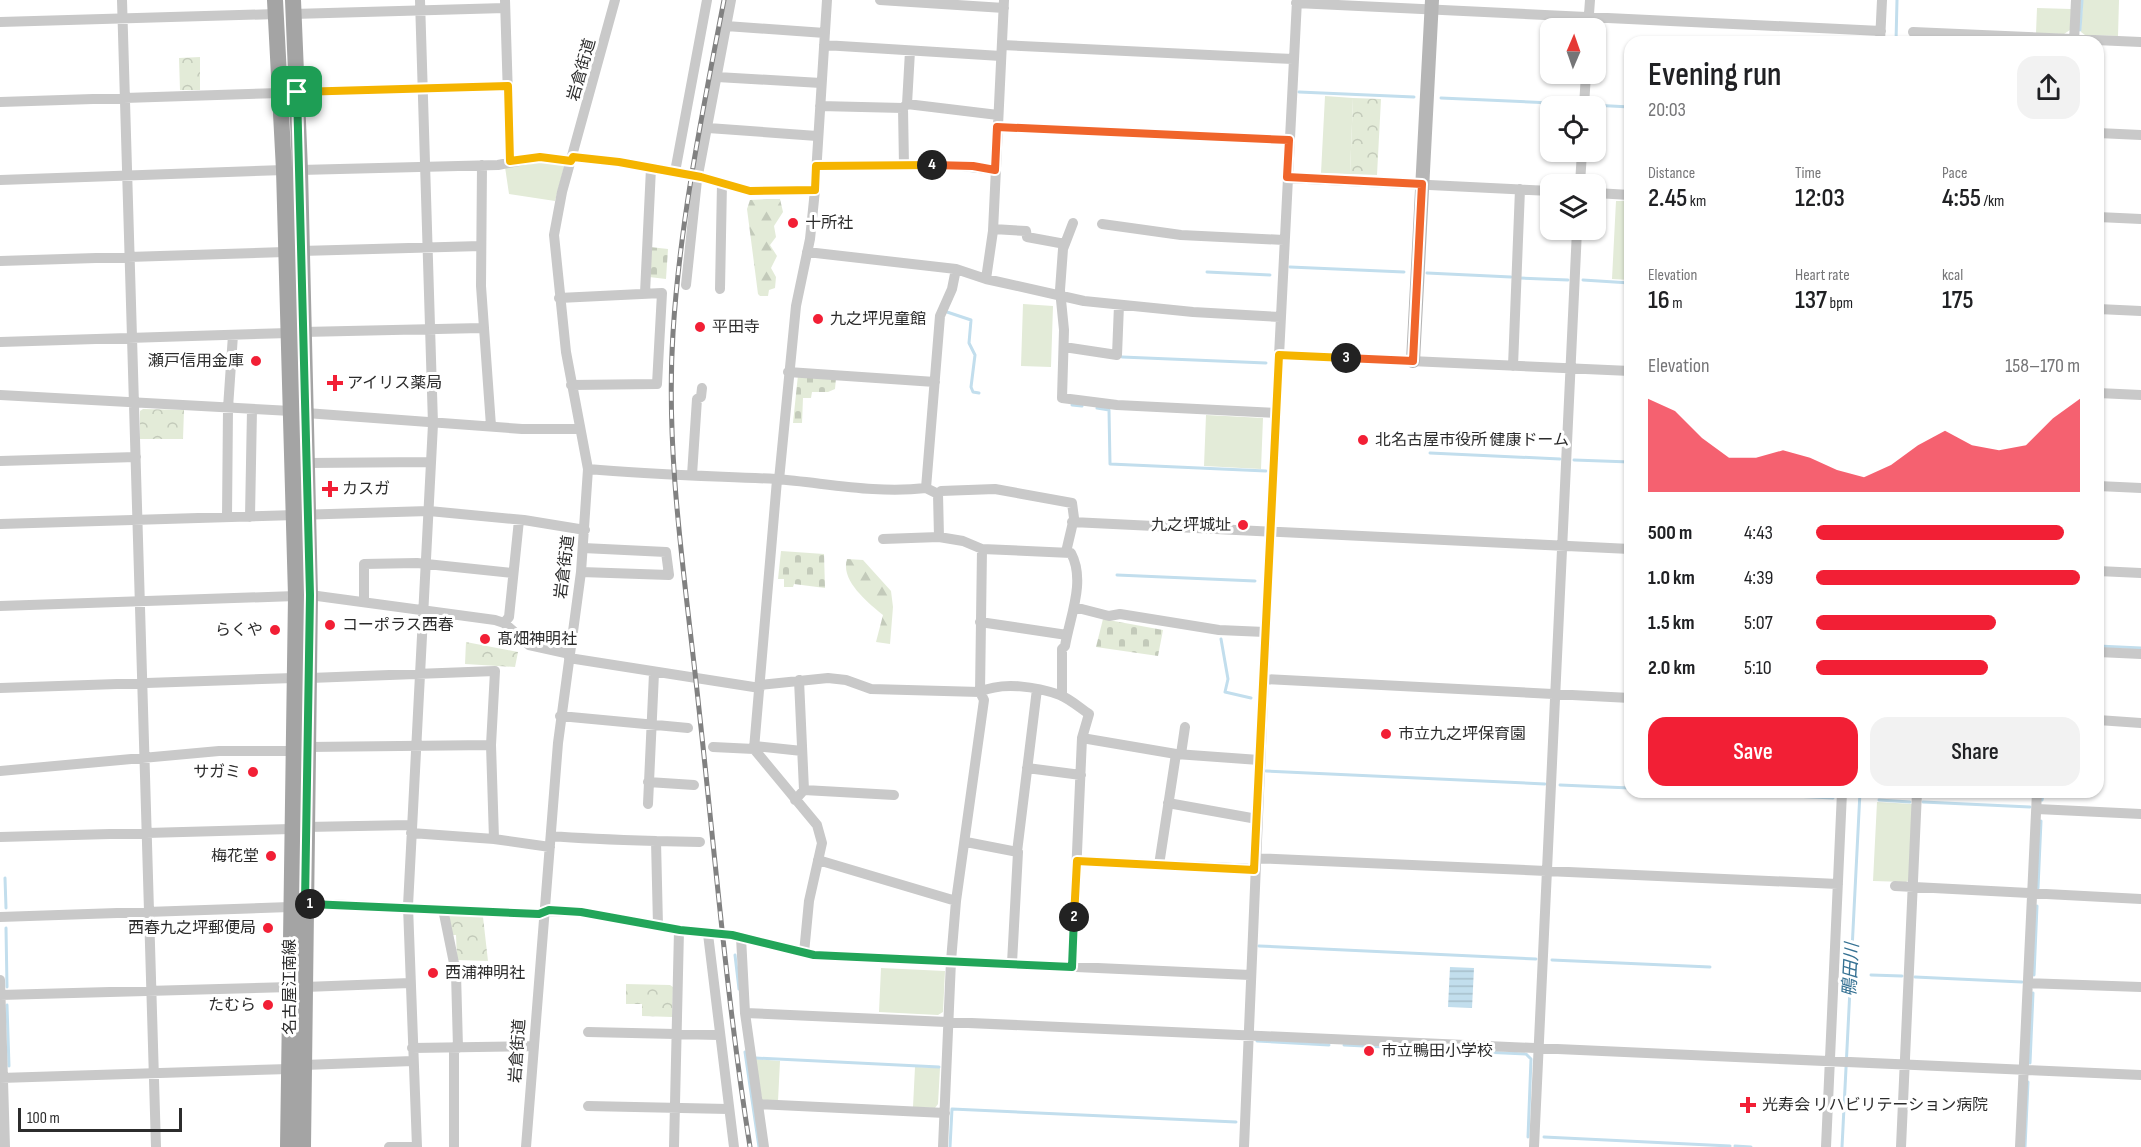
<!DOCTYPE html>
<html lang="en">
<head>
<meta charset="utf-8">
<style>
	:root { --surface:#fff; --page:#f2f2f2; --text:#202124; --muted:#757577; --accent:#f21f35 }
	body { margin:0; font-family:"Sofia Sans Condensed","Noto Sans JP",sans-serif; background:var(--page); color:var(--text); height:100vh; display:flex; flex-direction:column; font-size:22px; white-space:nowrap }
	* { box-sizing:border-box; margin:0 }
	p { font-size:20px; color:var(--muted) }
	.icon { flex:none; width:33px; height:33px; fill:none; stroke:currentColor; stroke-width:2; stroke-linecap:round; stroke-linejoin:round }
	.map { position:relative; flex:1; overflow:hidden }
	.panel { position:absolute; left:1624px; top:36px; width:480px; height:762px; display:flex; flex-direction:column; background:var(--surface); border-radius:18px; box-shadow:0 2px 4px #0004 }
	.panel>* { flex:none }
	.needle { width:39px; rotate:2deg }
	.buttons { position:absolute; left:1540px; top:18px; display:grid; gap:12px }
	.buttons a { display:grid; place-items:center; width:66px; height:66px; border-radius:12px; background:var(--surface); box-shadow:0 2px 4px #0004; font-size:30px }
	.scale { position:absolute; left:18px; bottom:15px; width:164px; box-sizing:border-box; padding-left:6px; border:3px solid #2c2c2c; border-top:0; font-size:16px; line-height:21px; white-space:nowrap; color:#2c2c2c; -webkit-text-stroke:4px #fff; paint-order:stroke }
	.pin { position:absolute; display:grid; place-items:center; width:51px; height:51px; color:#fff; margin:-26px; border-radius:12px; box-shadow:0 3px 9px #0006 }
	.km { position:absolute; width:30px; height:30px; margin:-15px; border-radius:50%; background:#222; color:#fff; font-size:16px; line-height:30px; text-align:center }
	.round { display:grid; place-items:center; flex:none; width:63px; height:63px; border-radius:18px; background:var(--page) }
	.head { display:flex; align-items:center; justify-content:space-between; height:102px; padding:0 24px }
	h1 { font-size:33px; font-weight:600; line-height:45px }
	.figures { display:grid; grid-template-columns:repeat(3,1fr); gap:9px; height:102px; padding:6px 24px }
	.figures div { display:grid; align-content:center }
	.figures b { font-size:26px; font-weight:600 }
	.figures small { font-size:16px; font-weight:400 }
	.figures p { font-size:16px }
	.chart { height:168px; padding:12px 24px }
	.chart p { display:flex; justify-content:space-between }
	.chart svg { width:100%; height:108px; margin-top:6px; fill:var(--accent); opacity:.7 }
	.cta { display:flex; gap:12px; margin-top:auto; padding:12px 24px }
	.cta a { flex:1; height:69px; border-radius:18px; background:var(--accent); color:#fff; font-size:24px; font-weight:600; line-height:69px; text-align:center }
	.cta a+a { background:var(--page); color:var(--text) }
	ul { padding:0 24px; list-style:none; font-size:20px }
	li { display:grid; grid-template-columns:96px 72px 1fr; align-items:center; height:45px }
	li i { height:15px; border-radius:8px; background:var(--accent) }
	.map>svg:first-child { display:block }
	.grass { fill:#e3ebd8 }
	.forest { fill:url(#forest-firs) }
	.cemetery { fill:url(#cemetery-stones) }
	.park { fill:url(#park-crowns) }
	.water { fill:url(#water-rules) }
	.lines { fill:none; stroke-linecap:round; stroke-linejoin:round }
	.stream { stroke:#c2deed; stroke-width:3 }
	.street { stroke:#c9c9c9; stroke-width:10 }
	.secondary { stroke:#b6b6b6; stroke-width:14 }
	.primary { stroke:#a4a4a4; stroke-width:16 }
	.rail-casing { stroke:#818181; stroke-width:5 }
	.rail { stroke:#fff; stroke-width:3; stroke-dasharray:9; stroke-linecap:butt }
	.split-1-casing { stroke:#fff; stroke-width:12 }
	.split-2-casing { stroke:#fff; stroke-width:12 }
	.split-3-casing { stroke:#fff; stroke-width:12 }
	.split-4-casing { stroke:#fff; stroke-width:12 }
	.split-5-casing { stroke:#fff; stroke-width:12 }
	.split-1 { stroke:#22a559; stroke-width:8 }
	.split-2 { stroke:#22a559; stroke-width:8 }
	.split-3 { stroke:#f5b400; stroke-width:8 }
	.split-4 { stroke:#f0652b; stroke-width:8 }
	.split-5 { stroke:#f5b400; stroke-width:8 }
	.poi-dot { fill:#f21f35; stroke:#fff; stroke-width:2 }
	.labels { text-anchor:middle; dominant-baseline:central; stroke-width:6; stroke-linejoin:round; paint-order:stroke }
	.street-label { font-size:16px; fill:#2c2c2c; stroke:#fff }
	.poi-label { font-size:16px; fill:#2c2c2c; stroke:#fff; text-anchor:start }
	.water-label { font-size:18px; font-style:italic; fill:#357193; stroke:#fff }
</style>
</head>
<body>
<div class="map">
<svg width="2141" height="1147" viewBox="0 0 2141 1147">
	<defs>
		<pattern id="forest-firs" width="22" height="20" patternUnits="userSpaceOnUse" patternTransform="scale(1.5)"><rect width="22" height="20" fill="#e3ebd8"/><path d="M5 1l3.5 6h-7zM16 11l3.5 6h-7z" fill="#c3caba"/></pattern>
		<pattern id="cemetery-stones" width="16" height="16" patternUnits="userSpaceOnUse" patternTransform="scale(1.5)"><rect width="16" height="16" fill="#e3ebd8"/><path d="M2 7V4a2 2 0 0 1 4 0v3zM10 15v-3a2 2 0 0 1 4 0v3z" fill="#c3caba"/></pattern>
		<pattern id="park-crowns" width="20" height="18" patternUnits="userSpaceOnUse" patternTransform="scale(1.5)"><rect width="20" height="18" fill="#e3ebd8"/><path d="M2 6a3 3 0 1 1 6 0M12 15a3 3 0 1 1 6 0" fill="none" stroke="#c3caba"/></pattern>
		<pattern id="water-rules" width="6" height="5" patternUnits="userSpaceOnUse" patternTransform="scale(1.5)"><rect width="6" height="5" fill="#c2deed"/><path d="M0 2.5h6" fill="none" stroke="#a7bfcb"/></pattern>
	</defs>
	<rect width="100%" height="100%" fill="#fff"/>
	<path class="grass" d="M2083,0H2119L2118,36L2085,35L2081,32Z
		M2037,8L2071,9L2070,30L2064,34L2036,33Z
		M1325,96L1353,98L1350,174L1321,173Z
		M540,160L563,163L564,167L555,201L509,194L505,167Z
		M1616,201H1630V280L1612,279Z
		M1023,304L1053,306L1051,367L1021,366Z
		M1206,415L1263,418L1261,469L1204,466Z
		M1877,802L1913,804L1909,880L1906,882L1873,881Z
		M881,968L945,971L943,1012L938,1015L879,1012Z
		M755,1059L780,1061L778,1101L762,1100Z
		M915,1067L940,1068L938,1104L935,1108L913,1107Z"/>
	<path class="forest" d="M767,199H780L783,212L774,226L776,237L770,245L777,256L771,268L776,277L775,288L769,290L768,296H760L758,294L747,209L750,200Z
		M847,559L863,560L891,591L893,607L890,644L876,642L883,615C869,603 840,581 847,559Z"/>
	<path class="cemetery" d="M650,247L668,249L666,279L649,277Z
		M798,375L836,378L835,389L828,392H812L811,398H803L802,423H793Z
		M781,551L824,554L825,588L794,584L793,587H784V579H778Z
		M1103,619L1163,630L1158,656L1096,647Z"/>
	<path class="park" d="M200,57V90H180L179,58Z
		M1353,98L1381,99L1377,175L1350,174Z
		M143,409L184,410L183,439H140V411Z
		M466,642L518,652L515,667L465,664Z
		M449,915L483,917L488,961L457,960L456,935H452Z
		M626,984L670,985L673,987L672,1017L642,1016V1004H626Z"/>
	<path class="water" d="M1450,967L1474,968L1472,1008L1448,1007Z"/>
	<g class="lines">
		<path class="stream" d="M2080,30L2082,0
			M1896,42L1897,0
			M1299,92L1414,97
			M1441,98L1574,104
			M1592,105L1630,107
			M1290,267L1404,272
			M1207,272L1270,275
			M1427,273L1511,277
			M1520,278L1568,280
			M1583,280L1630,283
			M947,312L971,320L969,343L975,355L971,387L973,392L979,393
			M1122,357L1266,363
			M1072,405L1082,406
			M1097,408L1109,410L1110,464L1266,471
			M1430,453L1560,459
			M1574,460L1630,462
			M1117,575L1255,581
			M1221,639L1228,679L1225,692L1251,698
			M2098,646L2141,648
			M1266,771L1545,784
			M1560,785L1630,788
			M1708,792L1833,798
			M1879,800L1910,802
			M2042,800L2043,792
			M1923,802L2030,807
			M5,878L6,908
			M2038,888L2041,821
			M6,928L7,987
			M1259,946L1536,959
			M735,955L739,989
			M1552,960L1710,967
			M1871,975L1902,976
			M2034,975L2037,906
			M1915,977L2022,982
			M7,1005L9,1066
			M1257,1041L1329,1045
			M1344,1045L1405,1048
			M1420,1049L1446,1050
			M1461,1051L1526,1054L1531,1059L1528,1137
			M745,1052L759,1147
			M755,1058L939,1067
			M2030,1063L2033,993
			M1544,1137L1730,1146
			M1735,1146L1751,1147
			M950,1147L952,1109L1236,1122
			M1842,1147L1860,792
			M2025,1147L2028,1082"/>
		<path class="street" d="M122,0L156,1147
			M505,0L510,161
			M880,0L1004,8
			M1296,3L1881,31
			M293,14L505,8
			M0,22L276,14
			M726,26L825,33
			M1588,28L1590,0
			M1913,32L2141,42
			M1880,42L1882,0
			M2074,42L2076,0
			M824,45L1001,56
			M1002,45L1293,59
			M717,77L821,83
			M297,92L508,86
			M0,102L281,93
			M907,104L910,51
			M820,106L903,108L907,104L998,115
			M1584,106L1586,74
			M903,108L904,166
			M997,127L1289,140
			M708,128L817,136
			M2098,133L2141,135
			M573,157L619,162L701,177L750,191L815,190
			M482,165L481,286L491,426
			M816,166L954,165L995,170
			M300,170L498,165L540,157L571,161
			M675,172L707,0
			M1287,178L1551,191
			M0,180L284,170
			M1580,184L1582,152
			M1596,193L1630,195
			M2098,217L2141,219
			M1073,223L1063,249L1060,290L1064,330L1062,398L1117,405L1276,413
			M1102,224L1181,235L1284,240
			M993,229L1026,231L1027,237L1065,244
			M301,251L481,246
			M807,252L956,269L986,279L1084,301L1193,312L1280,317
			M0,261L285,252
			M986,279L993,231L1004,0
			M686,285L697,180L731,0
			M720,289L722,183
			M645,293L651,168
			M559,298L662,293L657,384L571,385
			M2098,309L2141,311
			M303,332L482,328
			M0,342L289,333
			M1064,347L1117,355L1119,305
			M1279,355L1630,371
			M1513,366L1520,189
			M788,372L935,382
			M2098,393L2141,395
			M0,395L291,411
			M306,413L522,429H579
			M0,461L136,457
			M307,463L430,462
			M588,469C651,475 713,476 776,479C826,483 876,494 926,488L938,494L939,537
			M692,475L697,399L701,397L702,388
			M777,480L754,749L817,825L822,843L809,901L804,953
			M779,480L796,306L810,239L815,190L827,0
			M2098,486L2141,488
			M926,488L940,316L952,289L956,269
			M938,494L941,491L995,489L1072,503L1074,518L1066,552
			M227,517L228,408L233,335
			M250,517L252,409
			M1072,522L1630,549
			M0,524L429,511L524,520L585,530
			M883,539L939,537L963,541L982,549L1071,553C1086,581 1070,616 1065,646L1062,649V696
			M2098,571L2141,573
			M581,572L669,575L666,552L583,548
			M310,595L495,620L504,623L529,645L570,654
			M364,602V564L417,563L513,573
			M0,606L296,596
			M1074,607L1109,616L1120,614L1219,630L1265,632
			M980,622L1067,635
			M504,623L509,617L519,520
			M2098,652L2141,654
			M569,658L760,688
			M310,678L495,671L491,745L494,839
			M1263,679L1630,698
			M760,685L828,678L846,680L871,689L980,692C1003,681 1037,687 1060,695C1070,699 1080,708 1089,714L1082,738L1072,967
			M0,688L294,678
			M560,716L688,728
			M2098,720L2141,723
			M1082,738L1176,754L1259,760
			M755,746L802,751
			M308,747L491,745
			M713,747L754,749
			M1181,754L1185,727
			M1027,768L1081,775
			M0,771L219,751H293
			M648,782L694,785
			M804,790L894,795
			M795,800L804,790L799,680
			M1168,803L1257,819
			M648,804L654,673
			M2037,809L2141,814
			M306,827L411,825
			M411,833L494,839L550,847
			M551,836C587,839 621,840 656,841L658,926
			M0,837L291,829
			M656,841L700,842
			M966,842L1018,852L1012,963
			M1017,852L1037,689
			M1255,858L1838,884
			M818,860L956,901
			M1077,861L1255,869
			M1159,865L1176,754
			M1895,886L2141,899
			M443,909L456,973L458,1048
			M0,917L290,907L305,903L539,914L550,911L581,912L679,930L732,935L814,955L1250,975
			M708,934L734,1147
			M741,937L745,1013L764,1147
			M0,980L5,1147
			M2028,983L2141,987
			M305,987L410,983
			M0,995L291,987
			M745,1013L2141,1075
			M588,1032L719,1035
			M412,1048L533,1046
			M454,1048V1147
			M304,1065L413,1061
			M0,1078L289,1069
			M758,1104L945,1113
			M588,1106L728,1109
			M389,1147H417
			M417,1147L408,906L433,424L420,0
			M526,1147L558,743L581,572L588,469L566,352L554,235L562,192L615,0
			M674,1147L679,930
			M943,1147L951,961L956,901L984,700L980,692L982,549
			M1244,1147L1270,534L1297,0
			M1534,1147L1577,230
			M1826,1147L1842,792
			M1901,1147L1917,792
			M2020,1147L2037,792"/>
		<path class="secondary" d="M1413,361L1432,0"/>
		<path class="primary" d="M275,0L284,170L296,596L288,1147
			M293,0L300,170L310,595L303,1147"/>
		<defs>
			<path id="rail" d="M724,0C703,110 680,220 673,333C665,458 686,584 699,709C715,855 727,1002 750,1147"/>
		</defs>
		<use href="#rail" class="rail-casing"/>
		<use href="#rail" class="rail"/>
	</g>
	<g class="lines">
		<defs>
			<path id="split-1" d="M297,92L310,595L305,903L310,904"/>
			<path id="split-2" d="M310,904L539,914L549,910L581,912L680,930L732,935L814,955L1072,967L1074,917"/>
			<path id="split-3" d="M1074,917L1077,861L1254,870L1279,355L1346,358"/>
			<path id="split-4" d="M932,165L973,166L995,170L997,127L1289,140L1287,177L1422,184L1413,361L1346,358"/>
			<path id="split-5" d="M297,92L508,86L510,161L540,157L571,161L573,157L619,162L701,177L750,191L815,190L816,166L932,165"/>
		</defs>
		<use href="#split-1" class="split-1-casing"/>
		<use href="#split-2" class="split-2-casing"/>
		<use href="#split-3" class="split-3-casing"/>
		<use href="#split-4" class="split-4-casing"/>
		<use href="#split-5" class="split-5-casing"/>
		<use href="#split-1" class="split-1"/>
		<use href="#split-2" class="split-2"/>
		<use href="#split-3" class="split-3"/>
		<use href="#split-4" class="split-4"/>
		<use href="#split-5" class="split-5"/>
	</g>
	<g class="poi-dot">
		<circle cx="793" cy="223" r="6"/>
		<circle cx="818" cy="319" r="6"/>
		<circle cx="700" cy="327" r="6"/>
		<circle cx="256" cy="361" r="6"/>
		<path d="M332 374h6v6h6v6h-6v6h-6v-6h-6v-6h6z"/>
		<circle cx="1363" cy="440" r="6"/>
		<path d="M327 480h6v6h6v6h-6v6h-6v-6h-6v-6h6z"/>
		<circle cx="1243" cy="525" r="6"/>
		<circle cx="330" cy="625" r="6"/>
		<circle cx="275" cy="630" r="6"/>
		<circle cx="485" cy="639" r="6"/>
		<circle cx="1386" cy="734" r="6"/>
		<circle cx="253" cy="772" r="6"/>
		<circle cx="271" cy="856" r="6"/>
		<circle cx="268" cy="928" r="6"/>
		<circle cx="433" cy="973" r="6"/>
		<circle cx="268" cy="1005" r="6"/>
		<circle cx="1369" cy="1051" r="6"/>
		<path d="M1745 1096h6v6h6v6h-6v6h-6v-6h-6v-6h6z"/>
	</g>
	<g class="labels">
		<g class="street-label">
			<text transform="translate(582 70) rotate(-74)">岩倉街道</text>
			<text transform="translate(565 567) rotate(-83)">岩倉街道</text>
			<text transform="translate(290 987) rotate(-90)">名古屋江南線</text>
			<text transform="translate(518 1051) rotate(-86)">岩倉街道</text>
		</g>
		<g class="poi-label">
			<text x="805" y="223">十所社</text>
			<text x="830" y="319">九之坪児童館</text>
			<text x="712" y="327">平田寺</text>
			<text x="244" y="361" text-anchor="end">瀬戸信用金庫</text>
			<text x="347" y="383">アイリス薬局</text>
			<text x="1375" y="440">北名古屋市役所 健康ドーム</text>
			<text x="342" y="489">カスガ</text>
			<text x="1231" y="525" text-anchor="end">九之坪城址</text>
			<text x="342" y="625">コーポラス西春</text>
			<text x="263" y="630" text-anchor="end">らくや</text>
			<text x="497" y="639">髙畑神明社</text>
			<text x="1398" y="734">市立九之坪保育園</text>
			<text x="241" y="772" text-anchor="end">サガミ</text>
			<text x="259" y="856" text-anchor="end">梅花堂</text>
			<text x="256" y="928" text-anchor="end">西春九之坪郵便局</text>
			<text x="445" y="973">西浦神明社</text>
			<text x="256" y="1005" text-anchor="end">たむら</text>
			<text x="1381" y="1051">市立鴨田小学校</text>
			<text x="1762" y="1105">光寿会 リハビリテーション病院</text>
		</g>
		<g class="water-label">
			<text transform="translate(1851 970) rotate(-87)">鴨田川</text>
		</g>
	</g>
</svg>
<div class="buttons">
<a><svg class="needle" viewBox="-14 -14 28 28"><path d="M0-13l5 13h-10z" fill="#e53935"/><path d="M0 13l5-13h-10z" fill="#757577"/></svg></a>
<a><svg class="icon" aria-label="locate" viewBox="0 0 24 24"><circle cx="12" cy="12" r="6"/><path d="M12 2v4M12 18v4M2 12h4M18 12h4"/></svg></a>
<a><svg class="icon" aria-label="layers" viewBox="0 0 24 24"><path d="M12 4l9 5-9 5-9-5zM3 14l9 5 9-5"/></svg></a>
</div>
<div class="scale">100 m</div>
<div class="pin" style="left:297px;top:92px;background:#1e9e55"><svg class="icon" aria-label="arrive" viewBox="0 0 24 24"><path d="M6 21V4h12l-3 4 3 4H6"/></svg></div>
<b class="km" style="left:310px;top:904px">1</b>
<b class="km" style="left:1074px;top:917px">2</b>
<b class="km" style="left:1346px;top:358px">3</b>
<b class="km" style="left:932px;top:165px">4</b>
<section class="panel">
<div class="head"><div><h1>Evening run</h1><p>20:03</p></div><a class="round"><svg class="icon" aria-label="share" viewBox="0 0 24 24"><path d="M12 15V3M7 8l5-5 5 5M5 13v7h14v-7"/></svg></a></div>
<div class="figures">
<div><p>Distance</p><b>2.45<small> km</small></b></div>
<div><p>Time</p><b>12:03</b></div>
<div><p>Pace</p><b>4:55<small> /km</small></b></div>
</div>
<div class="figures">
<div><p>Elevation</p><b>16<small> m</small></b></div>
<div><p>Heart rate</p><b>137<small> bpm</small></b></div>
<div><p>kcal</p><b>175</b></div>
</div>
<div class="chart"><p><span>Elevation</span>158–170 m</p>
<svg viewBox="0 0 160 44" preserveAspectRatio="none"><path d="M0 44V6L10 11L20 22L30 30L40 30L50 27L60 30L70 35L80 38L90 33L100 25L110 19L120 25L130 27L140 25L150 14L160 6V44z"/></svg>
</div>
<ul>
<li><b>500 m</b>4:43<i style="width:94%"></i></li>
<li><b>1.0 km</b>4:39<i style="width:100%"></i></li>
<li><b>1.5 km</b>5:07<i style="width:68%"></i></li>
<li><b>2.0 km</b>5:10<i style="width:65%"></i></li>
</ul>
<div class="cta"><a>Save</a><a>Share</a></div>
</section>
</div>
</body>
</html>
